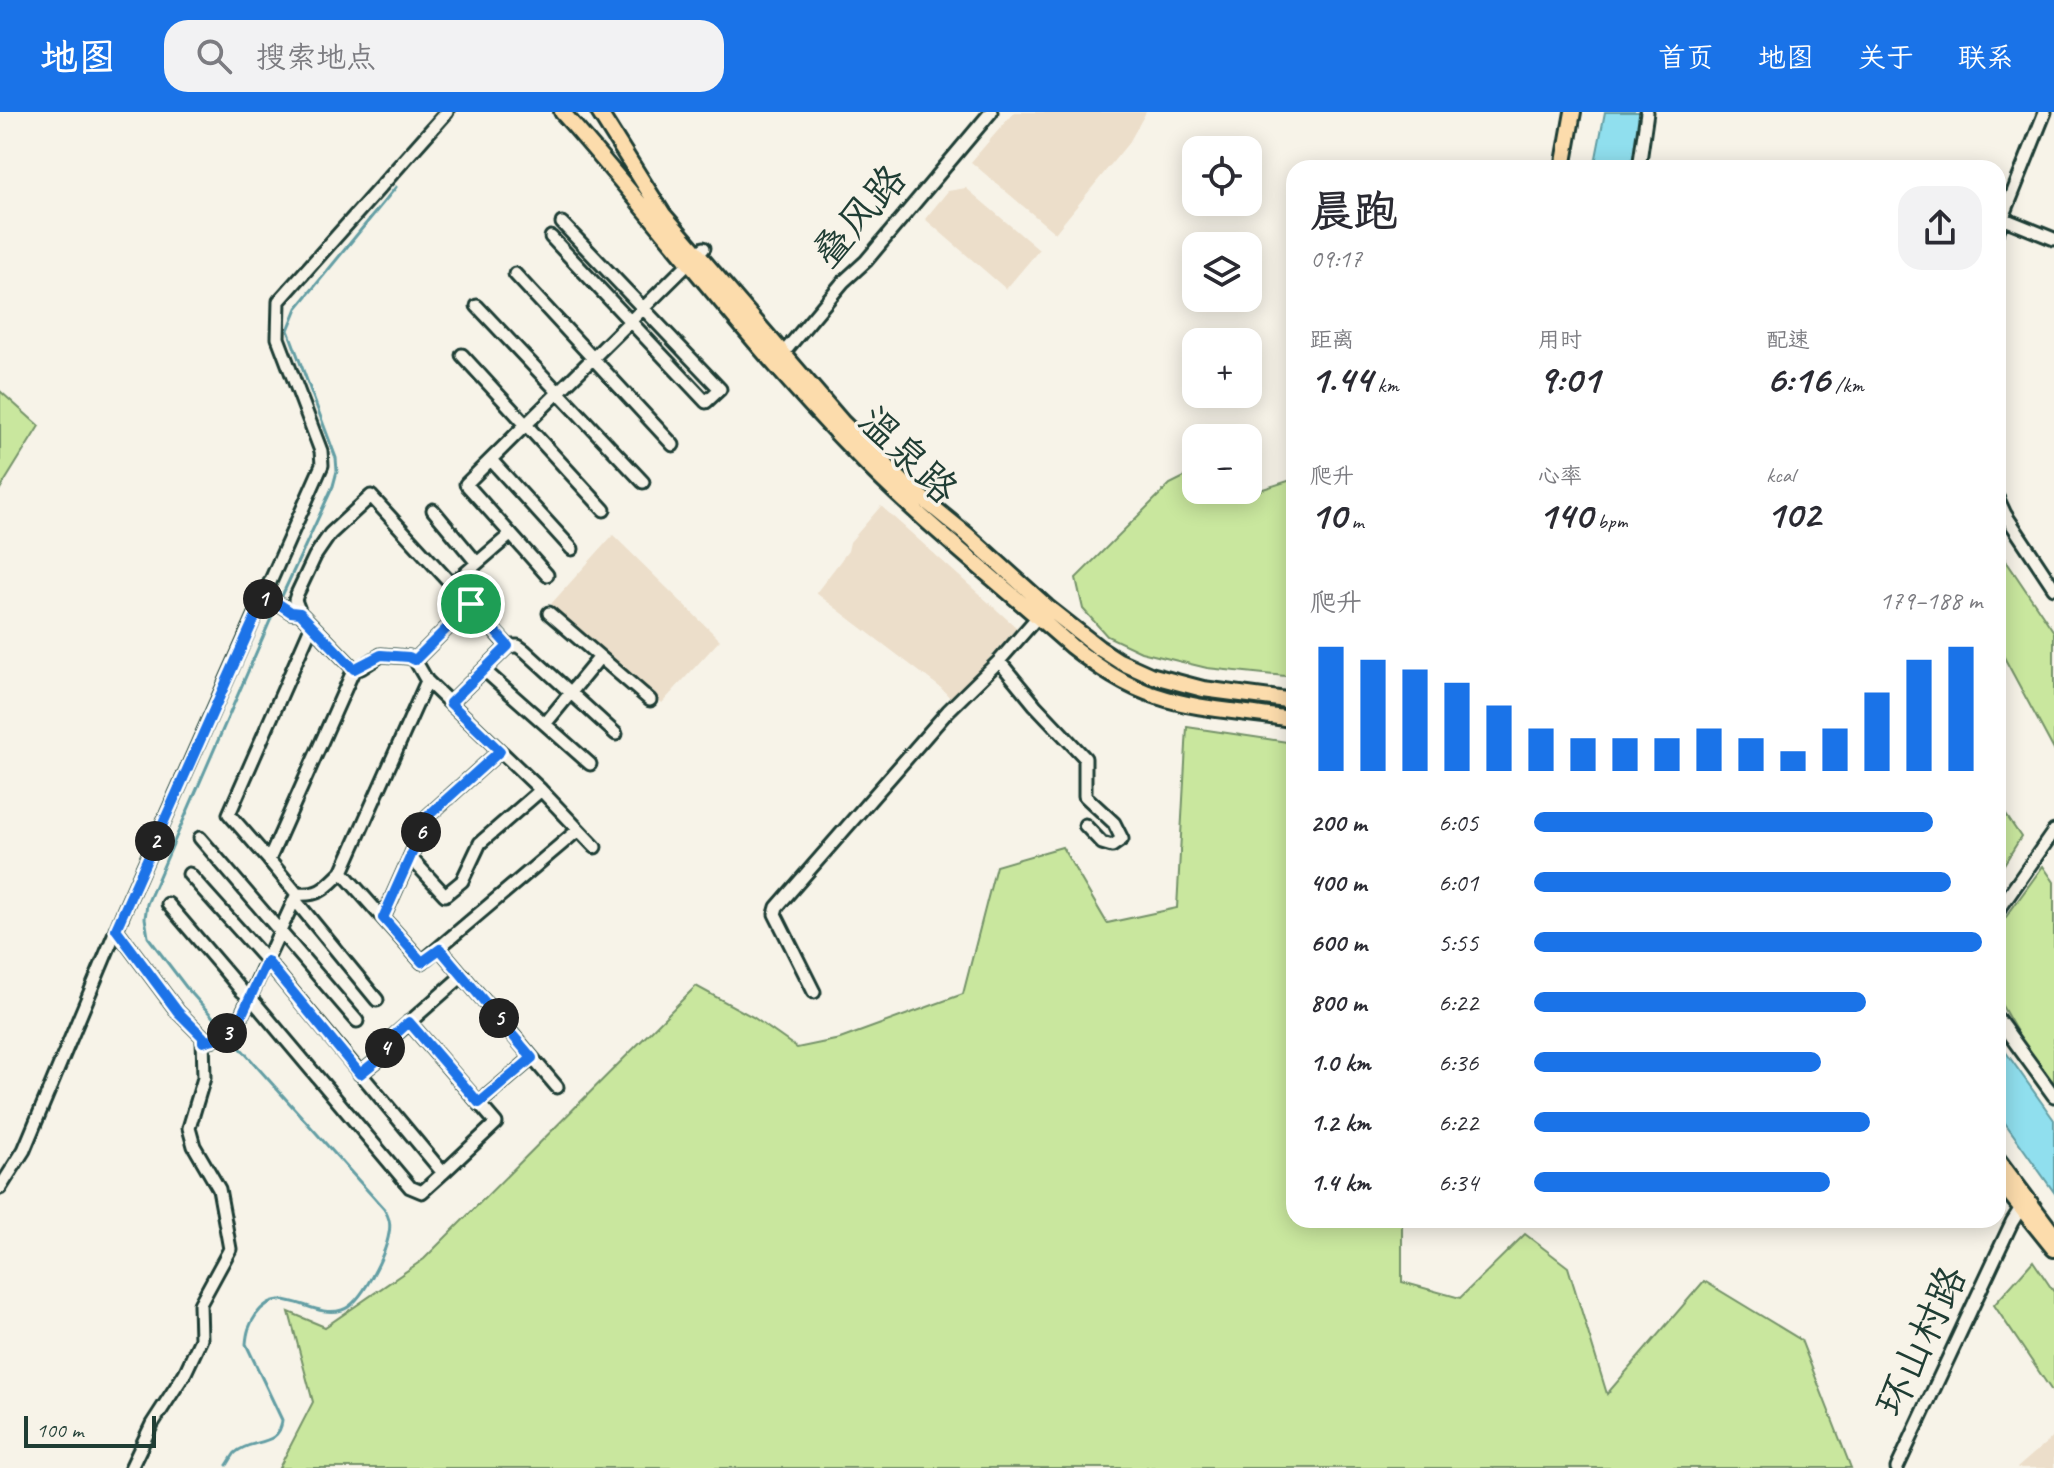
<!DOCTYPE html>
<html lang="zh">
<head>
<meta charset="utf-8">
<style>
	:root { --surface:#fff; --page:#f2f2f3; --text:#2b2b33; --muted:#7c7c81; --accent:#1a73e8 }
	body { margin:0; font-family:Caveat,"LXGW WenKai TC",sans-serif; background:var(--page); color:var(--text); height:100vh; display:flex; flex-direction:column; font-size:30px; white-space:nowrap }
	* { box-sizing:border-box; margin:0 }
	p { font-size:26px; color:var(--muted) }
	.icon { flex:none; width:44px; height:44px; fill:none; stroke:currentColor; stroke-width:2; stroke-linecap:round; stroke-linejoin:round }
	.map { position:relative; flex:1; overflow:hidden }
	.panel { position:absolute; left:1286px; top:48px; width:720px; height:1068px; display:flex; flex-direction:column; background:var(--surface); border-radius:24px; box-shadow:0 4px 20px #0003 }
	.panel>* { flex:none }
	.fabs { position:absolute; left:1182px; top:24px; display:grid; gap:16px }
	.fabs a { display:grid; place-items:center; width:80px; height:80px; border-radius:16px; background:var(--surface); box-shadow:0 4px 20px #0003; font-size:40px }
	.scale { position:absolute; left:24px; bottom:20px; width:132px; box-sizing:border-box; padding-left:8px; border:4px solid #1f3d34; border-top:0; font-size:22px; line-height:28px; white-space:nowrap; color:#1f3d34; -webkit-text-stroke:6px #f7f3e8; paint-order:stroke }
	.pin { position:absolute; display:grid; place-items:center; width:68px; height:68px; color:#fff; margin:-34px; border:4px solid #fff; border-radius:50%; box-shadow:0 2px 8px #0007 }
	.km { position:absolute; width:40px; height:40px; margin:-20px; border-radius:50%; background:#222; color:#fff; font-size:22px; line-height:40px; text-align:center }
	.round { display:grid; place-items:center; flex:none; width:84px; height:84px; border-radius:24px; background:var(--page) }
	.overview { display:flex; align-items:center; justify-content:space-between; height:136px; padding:0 24px }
	h1 { font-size:44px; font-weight:600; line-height:60px }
	.stats { display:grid; grid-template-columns:repeat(3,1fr); gap:12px; height:136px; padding:8px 24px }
	.stats div { display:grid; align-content:center }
	.stats b { font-size:40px; font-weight:600 }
	.stats small { font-size:22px; font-weight:400 }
	.stats p { font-size:22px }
	.chart { height:224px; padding:16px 24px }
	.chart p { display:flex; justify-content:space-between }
	.chart svg { width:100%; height:144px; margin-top:8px; stroke:var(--accent); stroke-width:6 }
	ul { padding:0 24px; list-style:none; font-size:26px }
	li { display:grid; grid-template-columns:128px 96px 1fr; align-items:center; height:60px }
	li i { height:20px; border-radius:10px; background:var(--accent) }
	header { display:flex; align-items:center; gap:48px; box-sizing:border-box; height:112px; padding:0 40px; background:var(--accent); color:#fff }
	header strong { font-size:38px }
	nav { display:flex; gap:44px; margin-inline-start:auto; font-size:28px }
	.search { width:560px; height:72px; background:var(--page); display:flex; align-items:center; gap:20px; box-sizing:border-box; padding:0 28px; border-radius:24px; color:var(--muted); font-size:30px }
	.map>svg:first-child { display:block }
	.built { fill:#ecdeca }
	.green { fill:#c9e79e; stroke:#749269; stroke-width:2 }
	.water { fill:#90dfee; stroke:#639ea4; stroke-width:2 }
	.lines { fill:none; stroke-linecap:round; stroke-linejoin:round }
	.stream { stroke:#639ea4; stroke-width:3 }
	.minor-casing { stroke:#1f3d34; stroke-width:17 }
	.major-casing { stroke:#1f3d34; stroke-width:20 }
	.minor { stroke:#f7f3e8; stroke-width:11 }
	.major { stroke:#fcdcac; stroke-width:14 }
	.route-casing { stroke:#fff; stroke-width:16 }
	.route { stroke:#1a73e8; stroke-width:10 }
	.labels { text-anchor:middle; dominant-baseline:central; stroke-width:7; stroke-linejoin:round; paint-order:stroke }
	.street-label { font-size:40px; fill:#1f3d34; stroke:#f7f3e8 }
</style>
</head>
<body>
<header>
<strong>地图</strong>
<div class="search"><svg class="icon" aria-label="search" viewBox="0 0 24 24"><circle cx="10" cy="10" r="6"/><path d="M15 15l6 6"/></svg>搜索地点</div>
<nav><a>首页</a><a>地图</a><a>关于</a><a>联系</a></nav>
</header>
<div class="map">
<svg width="2054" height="1356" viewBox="0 0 2054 1356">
	<rect width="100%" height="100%" fill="#f7f3e8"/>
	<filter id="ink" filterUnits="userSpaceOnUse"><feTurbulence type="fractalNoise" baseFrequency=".0125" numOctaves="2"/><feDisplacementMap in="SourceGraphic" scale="16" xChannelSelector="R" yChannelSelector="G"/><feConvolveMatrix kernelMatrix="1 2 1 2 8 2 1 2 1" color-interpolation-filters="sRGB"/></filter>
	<g filter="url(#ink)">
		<path class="built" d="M1014,0H1146L1130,29L1055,121L971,50Z
			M966,76L1039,138L1006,177L925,107L948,79Z
			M881,394L1017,516L952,588L941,576L816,481L848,439L850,430Z
			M613,423L720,528L662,591L551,492Z
			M2054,1323V1356H2017L2054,1324Z"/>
		<path class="green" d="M0,279L39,314L0,377Z
			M1192,361L1196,362V378H1260L1294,367V565L1207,556L1141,540L1107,524L1083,497L1076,466L1170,372Z
			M1998,437L2054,520V638L1998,534Z
			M1187,615L1294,631V1108H1402V1170L1460,1186L1525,1122L1568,1155L1607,1282L1704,1169L1801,1228L1851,1356H279L313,1290L289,1200L325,1215L424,1147L696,874L753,905L797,936L840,927L963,882L996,754L1062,735L1107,811L1177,796Z
			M1998,691L2021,725L1998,762Z
			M2043,754L2054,770V984L1998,887V816Z
			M2033,1149L2054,1180V1282L1994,1193Z"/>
		<path class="water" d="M1605,0H1646L1637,56H1594Z
			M1998,929L2054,1008V1080L1998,1001Z"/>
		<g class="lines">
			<path class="stream" d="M280,488L333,374L337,359L336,346L288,218L297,196L396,75
				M227,1353C228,1352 233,1343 235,1341C251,1326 280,1336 282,1308L246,1232C247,1220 249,1213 256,1203C281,1167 311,1208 342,1198C362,1192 386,1141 389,1121C391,1111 389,1105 384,1097L186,875L148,825L145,806L147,792L276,495"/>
			<defs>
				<path id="minor" d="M1639,56L1647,0
					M2002,106L2054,127
					M1998,118L2045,0
					M551,125L706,290L720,277L562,111
					M515,162L673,333
					M477,194L643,370
					M462,243L604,398
					M780,245L843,170L866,149L991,0
					M491,348L572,437
					M1998,387L2005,402L2054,476
					M433,398L477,451
					M547,463L466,372L704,136
					M453,472L511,422
					M549,501L650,588
					M508,534H518L525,539L616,622
					M415,548L471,492
					M999,549L1035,593L1085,646V684L1114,711L1122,727L1112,734L1102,731L1085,713
					M354,557L361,556L381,543L409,545L415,548L427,569
					M484,558L590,652
					M450,591L541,678L595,735
					M545,612L600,545
					M200,726L357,909
					M410,745L445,783L462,769L480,731L541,678
					M269,748L229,702L312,513
					M342,760L422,850L578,718
					M189,762L267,849L443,1061L496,1011L409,910
					M297,782C321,784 326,775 342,760L427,569L450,591L508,534L371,384L330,422L315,444L297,482L295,488L300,501
					M295,788L377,888
					M168,792L242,879L250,885L410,1075L422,1080L443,1061
					M1998,799L2054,719
					M383,806L429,703L500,639
					M116,817L178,900L203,925L204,966L189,1016L194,1034L219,1077L230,1137L200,1192L201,1227L185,1261L152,1312L131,1356
					M440,837L557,975
					M814,880L775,802L777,795L948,599L999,549L1041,501
					M1998,907L2054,984
					M203,930L224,924L237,913L297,782L269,748L354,557L300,501L291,500L265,483
					M360,962L380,946L387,930L463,863
					M479,991L532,946
					M0,1076L24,1038L124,799L322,353L321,339L278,226L279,189L447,0
					M1897,1356L2012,1110L2024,1091"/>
				<path id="major" d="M562,0C659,110 748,229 850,335C918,407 997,468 1071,534C1098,555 1125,574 1157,584C1201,599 1249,599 1294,608
					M599,0L663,102L843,311L906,373L966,422L1047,495L1099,536L1119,549L1150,563L1203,577L1294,589
					M1563,56L1573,0
					M1998,1048L2054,1123
					M1998,1067L2054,1137"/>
			</defs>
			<use href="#minor" class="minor-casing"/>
			<use href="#major" class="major-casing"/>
			<use href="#minor" class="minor"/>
			<use href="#major" class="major"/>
		</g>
	</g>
	<g class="lines" filter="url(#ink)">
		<defs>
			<path id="route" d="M265,483L291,500L300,501L354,557L381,543L409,545L415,548L471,492L508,534L450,591L500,639L429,703L383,806L422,850L440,837L532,946L479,991L409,910L387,930L380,946L360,962L267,849L237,913L224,924L203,930V925L178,900L116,817Z"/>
		</defs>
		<use href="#route" class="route-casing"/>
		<use href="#route" class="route"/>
	</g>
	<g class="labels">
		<g class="street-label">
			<text transform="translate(859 104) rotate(-49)">叠风路</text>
			<text transform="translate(908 343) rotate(44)">温泉路</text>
			<text transform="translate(1921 1229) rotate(-65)">环山村路</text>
		</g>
	</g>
</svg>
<div class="fabs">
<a><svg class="icon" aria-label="locate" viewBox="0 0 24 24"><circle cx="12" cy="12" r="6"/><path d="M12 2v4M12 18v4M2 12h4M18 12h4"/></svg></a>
<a><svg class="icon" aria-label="layers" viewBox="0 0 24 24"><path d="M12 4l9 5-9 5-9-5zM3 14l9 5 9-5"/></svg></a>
<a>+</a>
<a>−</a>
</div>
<div class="scale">100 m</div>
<div class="pin" style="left:471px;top:492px;background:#1e9e55"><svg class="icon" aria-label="arrive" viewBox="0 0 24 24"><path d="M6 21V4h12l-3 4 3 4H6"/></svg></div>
<b class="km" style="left:263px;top:487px">1</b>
<b class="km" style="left:155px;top:729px">2</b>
<b class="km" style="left:227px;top:921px">3</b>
<b class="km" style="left:385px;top:936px">4</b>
<b class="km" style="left:499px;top:906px">5</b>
<b class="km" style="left:421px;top:720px">6</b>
<section class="panel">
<div class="overview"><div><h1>晨跑</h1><p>09:17</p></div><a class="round"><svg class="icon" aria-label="share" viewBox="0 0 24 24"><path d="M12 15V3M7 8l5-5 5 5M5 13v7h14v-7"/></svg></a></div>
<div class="stats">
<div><p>距离</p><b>1.44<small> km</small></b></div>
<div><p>用时</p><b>9:01</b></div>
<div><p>配速</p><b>6:16<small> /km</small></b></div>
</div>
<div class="stats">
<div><p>爬升</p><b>10<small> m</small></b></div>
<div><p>心率</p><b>140<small> bpm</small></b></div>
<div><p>kcal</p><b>102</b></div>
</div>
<div class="chart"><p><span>爬升</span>179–188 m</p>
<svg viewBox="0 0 160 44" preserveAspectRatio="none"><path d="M5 44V6M15 44V10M25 44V13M35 44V17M45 44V24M55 44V31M65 44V34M75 44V34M85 44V34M95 44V31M105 44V34M115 44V38M125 44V31M135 44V20M145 44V10M155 44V6"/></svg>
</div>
<ul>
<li><b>200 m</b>6:05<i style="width:89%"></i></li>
<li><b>400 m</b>6:01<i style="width:93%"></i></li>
<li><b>600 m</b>5:55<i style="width:100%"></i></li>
<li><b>800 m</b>6:22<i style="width:74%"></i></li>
<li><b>1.0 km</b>6:36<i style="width:64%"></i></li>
<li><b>1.2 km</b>6:22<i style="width:75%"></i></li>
<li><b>1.4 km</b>6:34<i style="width:66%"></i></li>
</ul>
</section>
</div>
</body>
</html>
